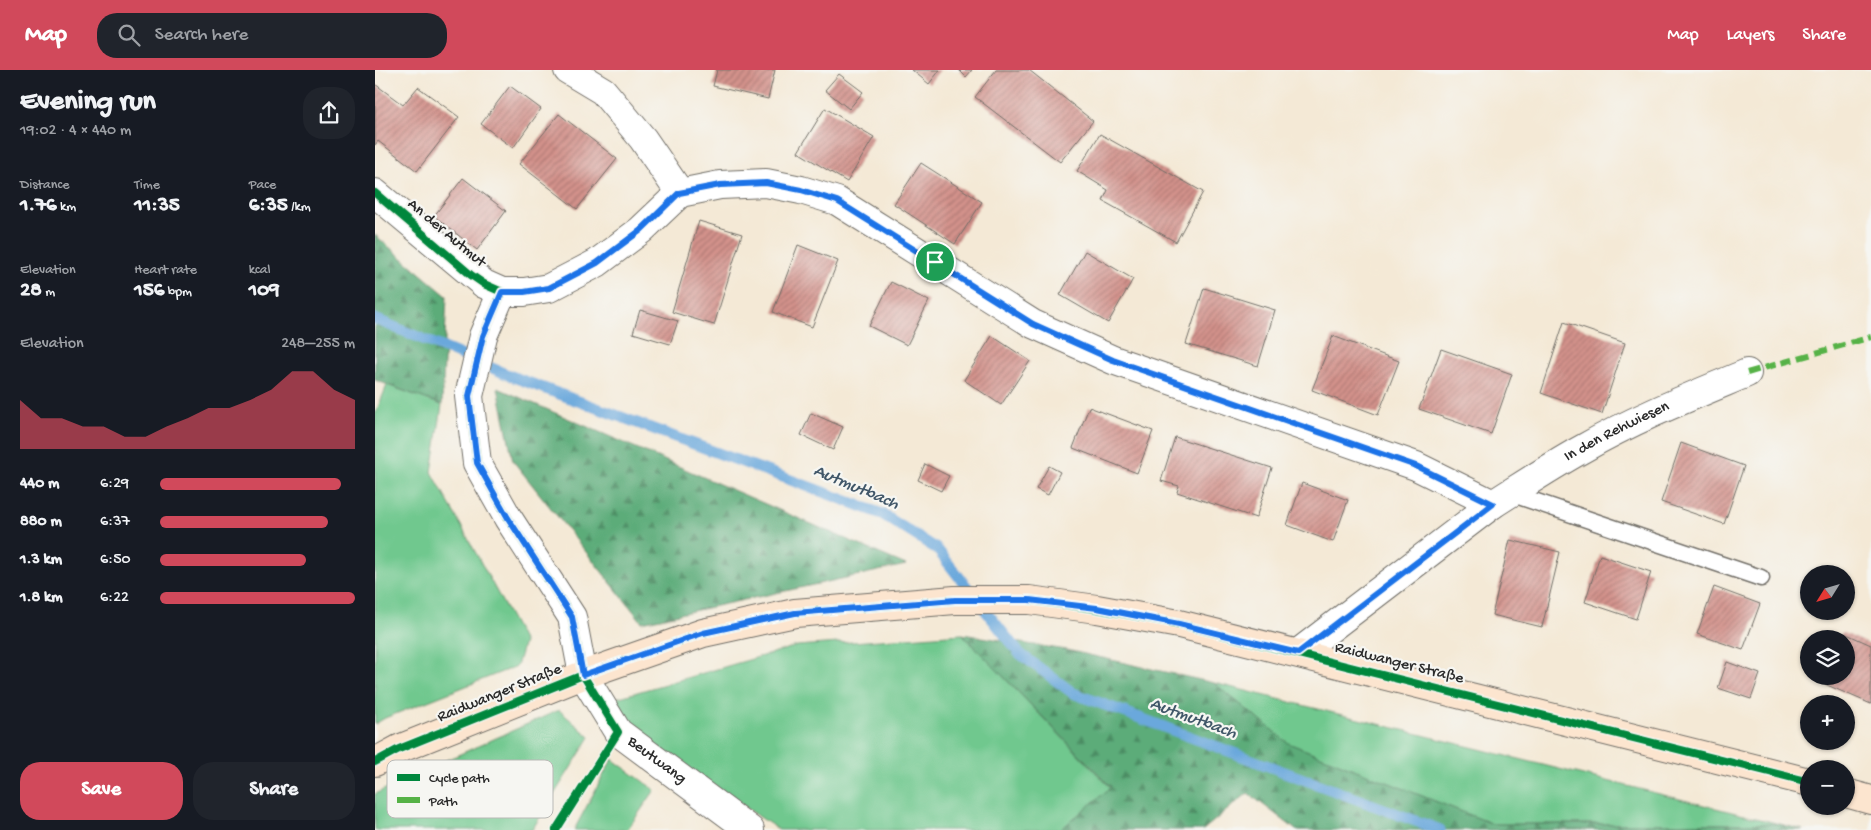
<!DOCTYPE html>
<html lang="en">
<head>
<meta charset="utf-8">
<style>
	:root { --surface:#171b24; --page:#20242c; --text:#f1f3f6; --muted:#9ea1a6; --accent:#d1495b }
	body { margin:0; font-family:"Gochi Hand",sans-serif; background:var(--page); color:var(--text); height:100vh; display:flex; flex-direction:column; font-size:19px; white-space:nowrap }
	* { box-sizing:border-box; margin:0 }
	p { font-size:16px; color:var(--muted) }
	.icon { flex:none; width:28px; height:28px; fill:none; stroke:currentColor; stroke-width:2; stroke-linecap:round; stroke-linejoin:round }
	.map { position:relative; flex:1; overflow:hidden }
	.panel { display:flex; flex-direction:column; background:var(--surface); width:375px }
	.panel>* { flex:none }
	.needle { width:32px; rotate:233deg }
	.buttons { position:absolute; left:1425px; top:495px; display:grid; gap:10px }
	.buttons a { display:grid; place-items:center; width:55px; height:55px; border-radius:50%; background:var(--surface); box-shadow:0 1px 4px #0004; font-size:25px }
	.pin { position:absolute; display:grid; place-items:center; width:42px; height:42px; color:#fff; margin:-21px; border:2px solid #fff; border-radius:50%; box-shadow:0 1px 5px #0007 }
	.round { display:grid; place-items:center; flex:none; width:52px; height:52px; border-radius:20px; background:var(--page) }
	.overview { display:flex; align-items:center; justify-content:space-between; height:85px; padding:0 20px }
	h1 { font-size:28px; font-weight:700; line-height:38px }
	.stats { display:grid; grid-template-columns:repeat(3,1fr); gap:8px; height:85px; padding:5px 20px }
	.stats div { display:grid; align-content:center }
	.stats b { font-size:21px; font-weight:700 }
	.stats small { font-size:14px; font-weight:400 }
	.stats p { font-size:14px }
	.chart { height:140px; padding:10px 20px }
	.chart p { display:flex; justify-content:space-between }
	.chart svg { width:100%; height:90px; margin-top:5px; fill:var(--accent); opacity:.7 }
	.action { display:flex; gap:10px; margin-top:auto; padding:10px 20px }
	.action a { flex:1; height:58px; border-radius:20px; background:var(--accent); color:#fff; font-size:20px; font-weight:700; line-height:58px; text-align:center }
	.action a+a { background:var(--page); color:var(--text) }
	ul { padding:0 20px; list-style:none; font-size:16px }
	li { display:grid; grid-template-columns:80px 60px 1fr; align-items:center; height:38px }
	li i { height:12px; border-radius:6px; background:var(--accent) }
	header { display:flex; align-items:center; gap:30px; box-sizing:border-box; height:70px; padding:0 25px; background:var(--accent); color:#fff }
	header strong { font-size:24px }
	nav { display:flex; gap:28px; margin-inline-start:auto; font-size:18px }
	.search { width:350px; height:45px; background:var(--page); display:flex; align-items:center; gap:12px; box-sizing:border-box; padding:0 18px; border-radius:20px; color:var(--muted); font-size:19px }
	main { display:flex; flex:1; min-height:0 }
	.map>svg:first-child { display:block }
	.green { fill:#70c88e; stroke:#4e7a5c }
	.forest { fill:url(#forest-firs); stroke:#446c52 }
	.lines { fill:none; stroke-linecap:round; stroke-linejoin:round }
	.stream { stroke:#6aa8dc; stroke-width:11 }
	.building { fill:url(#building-hatch) }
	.lane-casing { stroke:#716e67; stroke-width:19 }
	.street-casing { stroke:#716e67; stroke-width:30 }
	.secondary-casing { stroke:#716e67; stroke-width:30 }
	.path { stroke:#716e67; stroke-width:3; stroke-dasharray:4 4; stroke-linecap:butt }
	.lane { stroke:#fff; stroke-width:16 }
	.street { stroke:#fff; stroke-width:28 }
	.secondary { stroke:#fce5cf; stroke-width:28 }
	.quiet { stroke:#56b246; stroke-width:6; stroke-dasharray:12 6; stroke-linecap:butt }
	.cycleway-casing { stroke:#f6f6f2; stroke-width:11 }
	.cycleway { stroke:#00873e; stroke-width:8 }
	.route-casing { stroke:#fff; stroke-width:10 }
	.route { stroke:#1a73e8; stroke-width:6 }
	.labels { text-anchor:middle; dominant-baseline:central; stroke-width:4.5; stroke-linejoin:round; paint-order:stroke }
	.street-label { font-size:16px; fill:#2b2b2b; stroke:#f6f6f2 }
	.water-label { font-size:18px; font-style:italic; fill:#415769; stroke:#f6f6f2 }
	.key { fill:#f6f6f2; stroke:#b9b9b6; stroke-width:1 }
	.key-label { font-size:14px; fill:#2b2b2b }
</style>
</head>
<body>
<header>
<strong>Map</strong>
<div class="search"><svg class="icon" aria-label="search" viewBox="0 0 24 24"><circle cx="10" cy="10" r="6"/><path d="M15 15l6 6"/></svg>Search here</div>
<nav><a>Map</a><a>Layers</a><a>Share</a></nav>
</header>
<main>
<section class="panel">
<div class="overview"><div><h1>Evening run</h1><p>19:02 · 4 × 440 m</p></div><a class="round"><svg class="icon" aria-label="share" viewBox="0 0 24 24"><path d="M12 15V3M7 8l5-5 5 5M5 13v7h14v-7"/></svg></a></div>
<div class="stats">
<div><p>Distance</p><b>1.76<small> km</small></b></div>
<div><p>Time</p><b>11:35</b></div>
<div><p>Pace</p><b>6:35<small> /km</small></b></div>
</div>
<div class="stats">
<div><p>Elevation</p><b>28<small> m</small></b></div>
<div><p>Heart rate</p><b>156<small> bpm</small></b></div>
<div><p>kcal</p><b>109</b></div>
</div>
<div class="chart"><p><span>Elevation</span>248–255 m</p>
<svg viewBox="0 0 160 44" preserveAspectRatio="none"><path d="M0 44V20L10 29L20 29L30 33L40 33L50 38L60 38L70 33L80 29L90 24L100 24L110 20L120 15L130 6L140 6L150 15L160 20V44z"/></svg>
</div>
<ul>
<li><b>440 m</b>6:29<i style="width:93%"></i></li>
<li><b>880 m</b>6:37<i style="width:86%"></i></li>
<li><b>1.3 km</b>6:50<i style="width:75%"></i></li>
<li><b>1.8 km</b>6:22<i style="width:100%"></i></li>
</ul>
<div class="action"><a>Save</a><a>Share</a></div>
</section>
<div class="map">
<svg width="1496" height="760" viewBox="0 0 1496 760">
	<defs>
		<pattern id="forest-firs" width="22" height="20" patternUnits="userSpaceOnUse" patternTransform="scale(1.25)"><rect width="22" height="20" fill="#5cac79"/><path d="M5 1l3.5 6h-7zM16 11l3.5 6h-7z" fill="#4c8c63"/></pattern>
		<pattern id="building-hatch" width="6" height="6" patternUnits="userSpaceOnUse" patternTransform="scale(1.25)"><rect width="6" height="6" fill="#d3928b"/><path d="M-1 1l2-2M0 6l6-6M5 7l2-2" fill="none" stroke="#ab7772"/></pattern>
	</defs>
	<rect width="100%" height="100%" fill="#f6f6f2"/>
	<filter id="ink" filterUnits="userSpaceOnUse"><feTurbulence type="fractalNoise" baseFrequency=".02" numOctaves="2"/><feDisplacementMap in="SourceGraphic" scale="10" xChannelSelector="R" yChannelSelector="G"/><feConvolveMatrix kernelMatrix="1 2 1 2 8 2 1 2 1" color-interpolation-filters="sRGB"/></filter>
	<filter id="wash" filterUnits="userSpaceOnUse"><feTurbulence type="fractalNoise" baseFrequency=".0096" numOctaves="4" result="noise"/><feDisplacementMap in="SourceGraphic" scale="20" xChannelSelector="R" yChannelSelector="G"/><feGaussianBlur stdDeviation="1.12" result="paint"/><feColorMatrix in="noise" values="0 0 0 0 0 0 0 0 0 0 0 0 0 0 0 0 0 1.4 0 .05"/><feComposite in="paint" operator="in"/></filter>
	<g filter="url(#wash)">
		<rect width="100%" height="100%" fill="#f4e9d6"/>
		<path class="green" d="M12,315L67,335L57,402L149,572L142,596L10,648L0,654V345Z
			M587,564L736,718L685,760H404L259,662L238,629L422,576Z
			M839,613L1405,754H1118L913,673Z
			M184,640L215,667L157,760H0V724L58,696Z
			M237,689L280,720L252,760H199Z"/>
		<path class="forest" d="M0,165L72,226L67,335L0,310Z
			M123,318L531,495L267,552L138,391Z
			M587,564L692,580L839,613L913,673L1118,754H1405L1428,760H921L873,723L828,760H685L736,717Z"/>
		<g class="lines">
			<path class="stream" d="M0,249L136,306L507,444L562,479L644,583L698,623L1065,760"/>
		</g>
		<g id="blocks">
			<path class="building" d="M342,0H400L393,29L338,16Z
				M537,0H565L554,14Z
				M584,0H597L591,7Z
				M621,0H654L718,51L685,92L600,27Z
				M464,4L488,22L474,39L450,20Z
				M0,14L28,35L43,17L84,47L42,101L3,71L0,75Z
				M135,16L166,39L138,78L106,54Z
				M450,38L499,67L472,112L423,82Z
				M184,44L242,89L202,139L144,94Z
				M725,64L828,122L801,172L728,131L733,120L702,101Z
				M546,93L607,132L580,174L519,134Z
				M88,108L131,141L102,180L59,146Z
				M324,151L367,164L339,255L297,242Z
				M423,175L463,191L437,257L398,242Z
				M710,181L758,209L733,253L685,225Z
				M516,212L554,231L532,275L494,256Z
				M829,218L900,240L883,296L811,274Z
				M265,240L303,251L295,274L258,263Z
				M1189,252L1250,273L1227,344L1166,323Z
				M617,266L655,291L626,335L589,310Z
				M958,266L1024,291L1003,345L937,320Z
				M1066,279L1137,304L1116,364L1044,339Z
				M714,337L778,361L762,403L698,378Z
				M436,343L468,357L458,380L426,365Z
				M800,367L897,398L881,448L802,422L804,416L786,411Z
				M1306,373L1369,396L1349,454L1286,432Z
				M550,394L574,406L566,421L543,410Z
				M674,396L685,402L673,425L661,419Z
				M927,413L973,430L958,472L912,455Z
				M1135,470L1185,482L1167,557L1117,545Z
				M1225,485L1276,502L1261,549L1210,532Z
				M1339,517L1385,534L1368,580L1322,564Z
				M1467,562L1496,575V634L1445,612L1447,606H1471V569H1464Z
				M1352,592L1385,604L1376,629L1343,618Z"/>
		</g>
	</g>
	<g filter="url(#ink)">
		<use href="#blocks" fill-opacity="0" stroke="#716e67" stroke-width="1"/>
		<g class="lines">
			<defs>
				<path id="lane" d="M1135,423L1386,508"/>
				<g id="street">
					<path d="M193,0L228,21L268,69L305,123"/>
					<path d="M0,123L109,214L127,222H149L174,218L222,193L266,160L305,123L345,115L391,113L426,120L462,131L658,254L738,290L1041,396L1118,434"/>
					<path id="s1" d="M127,222L108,266L94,326L102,393L133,448L197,547L208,605L243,662L375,760"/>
					<path id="s2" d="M923,583L1118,434C1148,415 1178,395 1209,378C1261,348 1317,326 1372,303"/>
				</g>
				<path id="secondary" d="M0,692L24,679L208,605L328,563L420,543L580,530H654L722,539L804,554L1434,712
					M1471,723L1496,730"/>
			</defs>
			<use href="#lane" class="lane-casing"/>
			<use href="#street" class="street-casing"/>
			<use href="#secondary" class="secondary-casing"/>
			<path class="path" d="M181,760L226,690"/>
			<use href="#lane" class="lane"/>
			<use href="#street" class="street"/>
			<use href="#secondary" class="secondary"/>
			<path class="quiet" d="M1372,303L1496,267"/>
			<defs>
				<path id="cycleway" d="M0,123L96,205L109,214L127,222L108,266L94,326L102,393L133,448L197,547L208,605L243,662L181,760
					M0,692L24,679L208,605L328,563L420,543L580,530H654L722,539L804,554L1434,712"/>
			</defs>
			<use href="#cycleway" class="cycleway-casing"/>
			<use href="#cycleway" class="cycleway"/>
		</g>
	</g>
	<g class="lines" filter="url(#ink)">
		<defs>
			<path id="route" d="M391,113L426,120L462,131L658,254L738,290L1041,396L1118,434L923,583L804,554L722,538L654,530H580L420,543L328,563L208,605L197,547L133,448L102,393L94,326L108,266L127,222H149L174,218L222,193L266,160L304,123L345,115Z"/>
		</defs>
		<use href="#route" class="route-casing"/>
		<use href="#route" class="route"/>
	</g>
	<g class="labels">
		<g class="street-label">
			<text transform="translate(71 164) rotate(40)">An der Autmut</text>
			<text stroke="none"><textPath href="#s2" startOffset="389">In den Rehwiesen</textPath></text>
			<text transform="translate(1024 594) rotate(14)">Raidwanger Straße</text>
			<text transform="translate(125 624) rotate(-22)">Raidwanger Straße</text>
			<text stroke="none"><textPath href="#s1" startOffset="532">Beutwang</textPath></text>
		</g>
		<g class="water-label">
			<text transform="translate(481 418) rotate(23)">Autmutbach</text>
			<text transform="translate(818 649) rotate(20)">Autmutbach</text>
		</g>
	</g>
	<rect x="12" y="690" width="166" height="58" rx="8" class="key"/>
	<rect x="22" y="704" width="23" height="7" fill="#00873e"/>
	<rect x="22" y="727" width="23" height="6" fill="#56b246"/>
	<g class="key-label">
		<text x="54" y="712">Cycle path</text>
		<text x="54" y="735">Path</text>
	</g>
</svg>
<div class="buttons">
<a><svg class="needle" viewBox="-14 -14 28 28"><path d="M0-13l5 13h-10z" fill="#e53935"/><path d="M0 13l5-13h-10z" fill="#9ea1a6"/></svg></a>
<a><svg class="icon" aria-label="layers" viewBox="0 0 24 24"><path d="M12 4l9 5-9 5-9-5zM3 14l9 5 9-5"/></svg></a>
<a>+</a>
<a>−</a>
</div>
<div class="pin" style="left:560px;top:192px;background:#1e9e55"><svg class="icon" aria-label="arrive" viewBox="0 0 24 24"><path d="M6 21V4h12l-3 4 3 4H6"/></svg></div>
</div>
</main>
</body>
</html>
